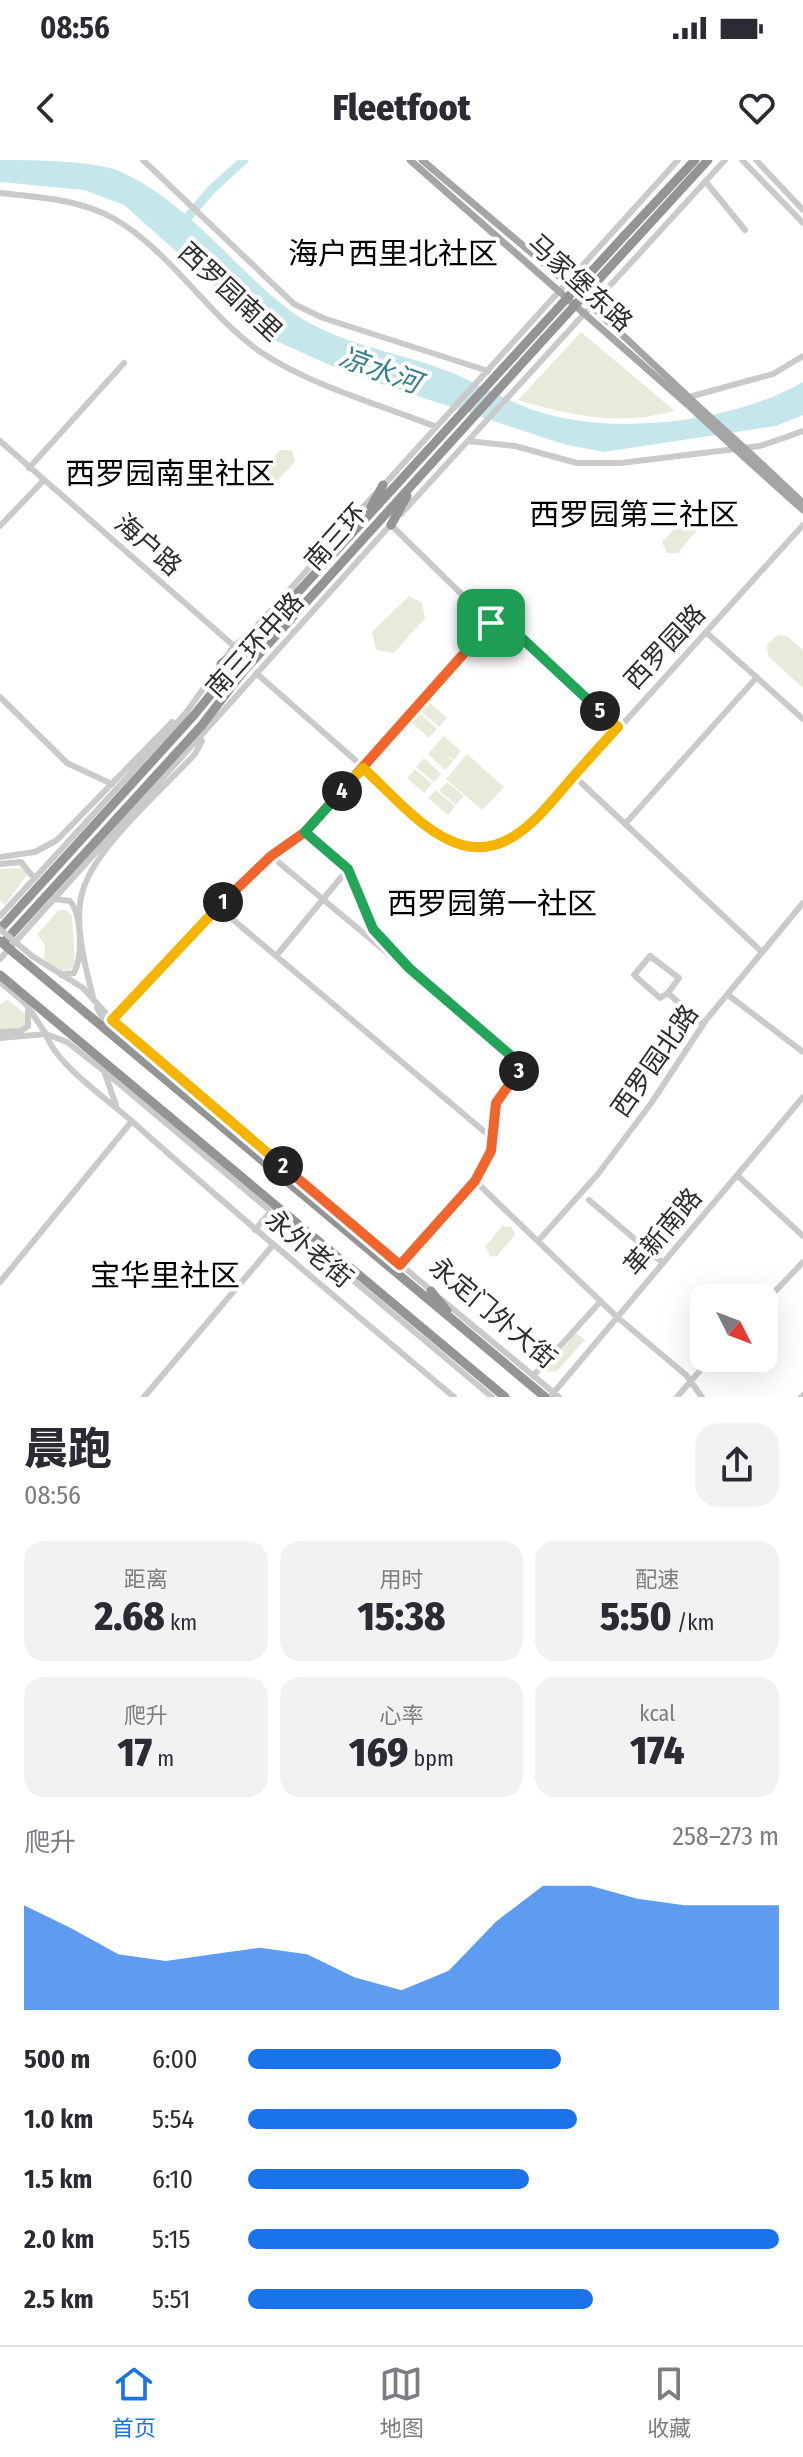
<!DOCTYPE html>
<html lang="zh">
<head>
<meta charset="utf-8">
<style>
	:root { --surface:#fff; --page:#f2f2f3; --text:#2b2b33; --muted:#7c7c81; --line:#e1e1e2; --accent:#1a73e8 }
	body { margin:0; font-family:"Fira Sans Condensed","Noto Sans SC",sans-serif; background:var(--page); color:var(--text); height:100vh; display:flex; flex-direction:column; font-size:30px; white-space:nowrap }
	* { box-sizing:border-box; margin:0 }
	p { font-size:26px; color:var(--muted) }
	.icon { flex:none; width:44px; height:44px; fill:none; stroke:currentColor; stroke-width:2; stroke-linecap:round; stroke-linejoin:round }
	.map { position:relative; height:1237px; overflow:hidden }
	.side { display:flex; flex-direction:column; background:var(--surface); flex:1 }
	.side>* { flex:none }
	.needle { width:52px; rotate:132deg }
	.controls { position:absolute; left:690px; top:1124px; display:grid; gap:16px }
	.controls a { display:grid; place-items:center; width:88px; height:88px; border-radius:16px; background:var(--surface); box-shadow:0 8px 32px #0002; font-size:40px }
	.pin { position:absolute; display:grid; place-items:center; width:68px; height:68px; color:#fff; margin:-34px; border-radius:16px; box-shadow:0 4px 12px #0006 }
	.km { position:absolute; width:40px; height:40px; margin:-20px; border-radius:50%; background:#222; color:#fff; font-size:22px; line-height:40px; text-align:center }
	.round { display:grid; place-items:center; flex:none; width:84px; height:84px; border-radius:24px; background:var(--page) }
	.summary { display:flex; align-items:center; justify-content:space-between; height:136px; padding:0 24px }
	h1 { font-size:44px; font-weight:800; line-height:60px }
	.figures { display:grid; grid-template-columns:repeat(3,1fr); gap:12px; height:136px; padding:8px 24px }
	.figures div { display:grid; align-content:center; border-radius:20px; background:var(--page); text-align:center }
	.figures b { font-size:40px; font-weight:800 }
	.figures small { font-size:22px; font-weight:400 }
	.figures p { font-size:22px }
	.chart { height:224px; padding:16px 24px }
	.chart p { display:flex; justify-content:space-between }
	.chart svg { width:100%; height:144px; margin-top:8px; fill:var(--accent); opacity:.7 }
	ul { padding:0 24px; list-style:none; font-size:26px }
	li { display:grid; grid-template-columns:128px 96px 1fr; align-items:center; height:60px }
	li i { height:20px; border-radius:10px; background:var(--accent) }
	.status { display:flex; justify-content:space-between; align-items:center; height:56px; padding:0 40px; background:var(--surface); direction:ltr }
	.status svg { height:22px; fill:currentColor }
	header { display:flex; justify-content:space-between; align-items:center; height:104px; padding:0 24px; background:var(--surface); font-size:36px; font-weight:800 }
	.tab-bar { display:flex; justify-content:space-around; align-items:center; height:112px; border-top:2px solid var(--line); background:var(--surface); font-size:22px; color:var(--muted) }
	.tab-bar a { display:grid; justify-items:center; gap:4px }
	.tab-bar .selected { color:var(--accent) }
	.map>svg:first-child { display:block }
	.green { fill:#e8ebd9 }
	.water { fill:#c5e7ec }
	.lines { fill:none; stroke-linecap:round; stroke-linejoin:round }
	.river { stroke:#c5e7ec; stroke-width:9 }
	.minor { stroke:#cacaca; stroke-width:6 }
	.major { stroke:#a5a5a5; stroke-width:7 }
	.highway { stroke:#949494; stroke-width:9 }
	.minor-bridge { stroke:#cacaca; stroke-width:6 }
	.major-bridge { stroke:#a5a5a5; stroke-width:7 }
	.highway-bridge { stroke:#949494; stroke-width:9 }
	.split-1-casing { stroke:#fff; stroke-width:16 }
	.split-2-casing { stroke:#fff; stroke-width:16 }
	.split-3-casing { stroke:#fff; stroke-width:16 }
	.split-4-casing { stroke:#fff; stroke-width:16 }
	.split-5-casing { stroke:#fff; stroke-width:16 }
	.split-6-casing { stroke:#fff; stroke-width:16 }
	.split-1 { stroke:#f0652b; stroke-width:10 }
	.split-2 { stroke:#f5b400; stroke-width:10 }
	.split-3 { stroke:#f0652b; stroke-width:10 }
	.split-4 { stroke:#22a559; stroke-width:10 }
	.split-5 { stroke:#f5b400; stroke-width:10 }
	.split-6 { stroke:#22a559; stroke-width:10 }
	.labels { text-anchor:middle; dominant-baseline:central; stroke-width:8; stroke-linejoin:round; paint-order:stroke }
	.street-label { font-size:26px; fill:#2d2d2d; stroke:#fff }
	.water-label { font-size:28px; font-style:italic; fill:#37808a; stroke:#fff }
	.quarter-label { font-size:30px; fill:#000; stroke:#fff }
</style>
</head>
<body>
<div class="status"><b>08:56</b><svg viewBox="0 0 49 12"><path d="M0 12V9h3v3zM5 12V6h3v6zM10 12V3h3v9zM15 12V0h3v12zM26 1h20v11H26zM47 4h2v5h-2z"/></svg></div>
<header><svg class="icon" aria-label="back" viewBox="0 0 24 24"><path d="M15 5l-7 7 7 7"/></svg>Fleetfoot<svg class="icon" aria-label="heart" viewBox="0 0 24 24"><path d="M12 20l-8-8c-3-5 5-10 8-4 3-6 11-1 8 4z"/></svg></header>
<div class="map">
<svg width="803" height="1237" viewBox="0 0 803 1237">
	<rect width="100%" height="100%" fill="#fff"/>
	<path class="green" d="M581,172L675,251C619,266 572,256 518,240Z
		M280,290H292L295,302L273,325H267L258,317Z
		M689,353L701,356L703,363L678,393H667L662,382Z
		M409,436L422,443L425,458L394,493L376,490L372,472Z
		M778,475L787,476L803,490V528L768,496L767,484Z
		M428,541L447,558L439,567L420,550Z
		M418,552L437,569L429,578L410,561Z
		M444,576L461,591L454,600L445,593L453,601L445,610L428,594Z
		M467,594L504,627L482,650L446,619Z
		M424,598L441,614L434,622L416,607Z
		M415,609L432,624L424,633L407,618Z
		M447,622L464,636L456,645L439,630Z
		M436,630L455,646L448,655L428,638Z
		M24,708L28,713L5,745L0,741V709Z
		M59,750H66L72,756L75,806L61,817L44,802L45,785L37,774Z
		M8,840L28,856L24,868L0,871V844Z
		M502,1066L512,1067L515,1075L497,1096L491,1097L485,1087Z
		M576,1173L585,1180L557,1211L543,1212Z"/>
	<path class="water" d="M0,0C37,0 79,0 114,9C184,37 230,104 288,149C328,180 386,190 434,206C468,217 499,238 533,250C612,277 732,263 803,222V255L776,266L604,292L563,284L345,212L276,181L124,45L84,30L0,22Z"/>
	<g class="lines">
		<path class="river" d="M180,66L212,29L244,0"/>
		<path class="minor" d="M143,0L294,144L323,158L488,211
			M742,0L803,63
			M756,0L803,50
			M706,22L745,70
			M0,33C37,37 79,39 113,58C171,91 207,155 262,193C314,227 379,244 436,267
			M689,237L773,214L803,196
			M0,281L234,486
			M468,281L515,286L577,303H621L760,286L803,271
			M29,308L124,203
			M382,327L678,0
			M401,354L725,0
			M391,365L491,463L512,469L618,567
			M0,366L43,321
			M707,473L803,559
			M256,513L445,679C481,693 507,684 536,660L803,365
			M0,537L67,603L112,624
			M574,616L762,792
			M625,664L757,517
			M305,672L348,709L373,769L408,806
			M271,696L523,906L496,943L491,991L475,1021L400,1105
			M0,697L35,692L57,680L172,562
			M0,704L21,702L34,718
			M55,739L70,741C82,756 83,796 74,813L61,815
			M218,747L492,978
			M0,756L185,554L234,486L250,474L374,335
			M32,796L83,828L112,860L433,1132
			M276,796L348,709
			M0,799L393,362
			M0,822L26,844L46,874L67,882L104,911L492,1237
			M668,833L679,818L650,796L634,815L660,838L668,833L703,865
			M728,835L803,892
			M93,837C85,806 72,758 84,727C98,685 164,628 195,594L202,581
			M97,848L109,869
			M112,860L239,726L305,672L491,463
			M0,872L21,871L28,866V851
			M46,874C55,904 110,941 135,964C239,1057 347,1147 454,1237
			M0,878L46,874
			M104,911L116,945
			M737,1015L803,1076
			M475,1021L617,1157L686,1215L702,1237
			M589,1040L663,1103
			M255,1070L272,1050
			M539,1080L598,1014L652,942L706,860L803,743
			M0,1122L132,961
			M441,1139L559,1237
			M764,1143L803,1102
			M533,1216L601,1141
			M144,1237L273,1085
			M550,1237L803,937
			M677,1237L711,1198
			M801,1237L803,1235"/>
		<path class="major" d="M410,0L687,244
			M422,0L567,123L697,245
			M752,295L803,343
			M745,298L803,350"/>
		<path class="highway" d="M624,76L695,0
			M632,83L708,0
			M371,347L383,325
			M391,365L407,336
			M221,504L243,488
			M0,769L195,554L258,476L536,172
			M5,781L202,565L242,513L544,179
			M25,802L545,1237
			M0,815L505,1237
			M165,915L194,929
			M217,949L230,969
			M431,1131L447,1151"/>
		<path class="minor-bridge" d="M0,769L32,796"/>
		<path class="major-bridge" d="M687,244L745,298
			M697,245L752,295"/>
		<path class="highway-bridge" d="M536,172L624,76
			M544,179L632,83
			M0,781L25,802"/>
	</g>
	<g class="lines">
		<defs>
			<path id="split-1" d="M223,742L271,696L305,672L491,463"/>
			<path id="split-2" d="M223,742L112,860L283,1006"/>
			<path id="split-3" d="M283,1006L400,1105L475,1021L491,991L496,943L519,911"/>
			<path id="split-4" d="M342,631L305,672L348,709L373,769L409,808L523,906L519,911"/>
			<path id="split-5" d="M342,631L363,608C389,631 416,664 447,679C503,708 540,655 572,618C587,601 602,584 618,567L600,551"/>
			<path id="split-6" d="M491,463L512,469L600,551"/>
		</defs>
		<use href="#split-1" class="split-1-casing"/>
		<use href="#split-2" class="split-2-casing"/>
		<use href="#split-3" class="split-3-casing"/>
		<use href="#split-4" class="split-4-casing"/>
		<use href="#split-5" class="split-5-casing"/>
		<use href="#split-6" class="split-6-casing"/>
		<use href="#split-1" class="split-1"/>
		<use href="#split-2" class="split-2"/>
		<use href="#split-3" class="split-3"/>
		<use href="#split-4" class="split-4"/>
		<use href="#split-5" class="split-5"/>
		<use href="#split-6" class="split-6"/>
	</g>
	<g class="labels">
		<g class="street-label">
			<text transform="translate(580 123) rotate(42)">马家堡东路</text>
			<text transform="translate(230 132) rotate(43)">西罗园南里</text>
			<text transform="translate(336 377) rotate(-48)">南三环</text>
			<text transform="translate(148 385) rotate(41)">海户路</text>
			<text transform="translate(255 485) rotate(-48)">南三环中路</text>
			<text transform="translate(665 487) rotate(-47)">西罗园路</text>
			<text transform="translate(655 901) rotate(-55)">西罗园北路</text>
			<text transform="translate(663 1072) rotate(-50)">革新南路</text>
			<text transform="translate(309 1089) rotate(40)">永外老街</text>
			<text transform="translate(493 1153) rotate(40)">永定门外大街</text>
		</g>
		<g class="water-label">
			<text transform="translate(380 210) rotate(20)">凉水河</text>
		</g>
		<g class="quarter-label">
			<text x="393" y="94">海户西里北社区</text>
			<text x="170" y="314">西罗园南里社区</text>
			<text x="634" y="355">西罗园第三社区</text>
			<text x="492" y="744">西罗园第一社区</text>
			<text x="165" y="1116">宝华里社区</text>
		</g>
	</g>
</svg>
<div class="controls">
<a><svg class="needle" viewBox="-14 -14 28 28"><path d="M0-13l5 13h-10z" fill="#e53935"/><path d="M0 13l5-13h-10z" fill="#7c7c81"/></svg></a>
</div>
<div class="pin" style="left:491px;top:463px;background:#1e9e55"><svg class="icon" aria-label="arrive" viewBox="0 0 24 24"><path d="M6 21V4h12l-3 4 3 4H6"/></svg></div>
<b class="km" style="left:223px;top:742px">1</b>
<b class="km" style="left:283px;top:1006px">2</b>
<b class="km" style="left:519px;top:911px">3</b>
<b class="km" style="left:342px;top:631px">4</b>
<b class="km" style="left:600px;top:551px">5</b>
</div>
<section class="side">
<div class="summary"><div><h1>晨跑</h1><p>08:56</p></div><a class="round"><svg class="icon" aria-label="share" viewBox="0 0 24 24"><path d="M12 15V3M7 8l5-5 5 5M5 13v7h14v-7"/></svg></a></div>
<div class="figures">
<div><p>距离</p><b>2.68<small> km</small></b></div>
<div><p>用时</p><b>15:38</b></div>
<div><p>配速</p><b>5:50<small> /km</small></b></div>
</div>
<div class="figures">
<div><p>爬升</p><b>17<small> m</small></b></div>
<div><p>心率</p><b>169<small> bpm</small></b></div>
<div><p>kcal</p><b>174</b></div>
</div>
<div class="chart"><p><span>爬升</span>258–273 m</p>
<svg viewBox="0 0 160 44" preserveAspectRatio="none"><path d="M0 44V12L10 19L20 27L30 29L40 27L50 25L60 27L70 34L80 38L90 32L100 17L110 6L120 6L130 10L140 12L150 12L160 12V44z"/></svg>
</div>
<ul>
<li><b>500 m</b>6:00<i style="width:59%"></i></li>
<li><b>1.0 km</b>5:54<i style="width:62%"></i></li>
<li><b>1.5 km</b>6:10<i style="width:53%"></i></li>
<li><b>2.0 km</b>5:15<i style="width:100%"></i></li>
<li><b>2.5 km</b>5:51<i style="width:65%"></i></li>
</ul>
</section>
<nav class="tab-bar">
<a class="selected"><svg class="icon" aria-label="home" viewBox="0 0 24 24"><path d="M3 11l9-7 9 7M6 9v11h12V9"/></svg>首页</a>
<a><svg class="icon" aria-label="map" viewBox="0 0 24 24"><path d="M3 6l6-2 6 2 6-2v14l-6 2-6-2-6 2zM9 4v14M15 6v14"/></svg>地图</a>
<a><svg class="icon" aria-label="saved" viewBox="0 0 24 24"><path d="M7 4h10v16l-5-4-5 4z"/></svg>收藏</a>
</nav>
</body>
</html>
